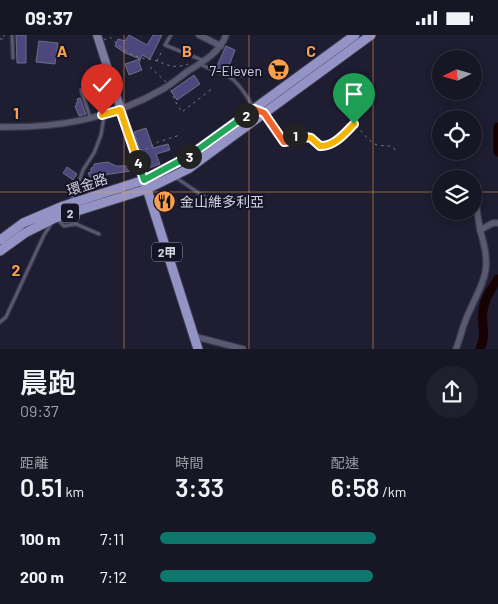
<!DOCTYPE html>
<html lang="zh-TW">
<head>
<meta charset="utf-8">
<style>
	:root { --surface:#161625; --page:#1f1f2d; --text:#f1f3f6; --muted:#9e9fa7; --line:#353542; --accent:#0f766e }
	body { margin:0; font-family:Barlow,"Noto Sans TC",sans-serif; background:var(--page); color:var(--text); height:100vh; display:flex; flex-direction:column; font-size:19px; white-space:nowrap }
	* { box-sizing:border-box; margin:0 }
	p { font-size:16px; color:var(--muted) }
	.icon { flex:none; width:28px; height:28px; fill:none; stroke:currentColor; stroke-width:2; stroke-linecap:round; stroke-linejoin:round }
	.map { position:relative; height:314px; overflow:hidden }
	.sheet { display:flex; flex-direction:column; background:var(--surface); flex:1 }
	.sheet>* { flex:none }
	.needle { width:32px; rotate:265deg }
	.fabs { position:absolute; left:432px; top:15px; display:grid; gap:10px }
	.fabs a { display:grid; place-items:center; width:50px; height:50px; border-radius:50%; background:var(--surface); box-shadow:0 2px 12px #0003,0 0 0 1px var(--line); font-size:25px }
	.pin { position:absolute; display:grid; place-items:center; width:42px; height:42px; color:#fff; margin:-51px -21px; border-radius:50% 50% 50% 0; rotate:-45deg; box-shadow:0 0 5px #0007 }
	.pin .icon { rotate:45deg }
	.km { position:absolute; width:25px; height:25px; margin:-12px; border-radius:50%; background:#222; color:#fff; font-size:14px; line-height:25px; text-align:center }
	.round { display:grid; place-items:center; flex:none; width:52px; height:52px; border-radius:26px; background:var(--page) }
	.head { display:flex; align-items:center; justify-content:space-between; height:85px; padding:0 20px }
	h1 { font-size:28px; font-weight:600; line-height:38px }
	.stats { display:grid; grid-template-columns:repeat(3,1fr); gap:8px; height:85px; padding:5px 20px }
	.stats div { display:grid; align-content:center }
	.stats b { font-size:25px; font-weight:600 }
	.stats small { font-size:14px; font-weight:400 }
	.stats p { font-size:14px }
	ul { padding:0 20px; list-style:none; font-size:16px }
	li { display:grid; grid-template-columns:80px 60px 1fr; align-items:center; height:38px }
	li i { height:12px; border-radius:6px; background:var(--accent) }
	.status { display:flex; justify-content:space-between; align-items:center; height:35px; padding:0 25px; background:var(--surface); direction:ltr }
	.status svg { height:14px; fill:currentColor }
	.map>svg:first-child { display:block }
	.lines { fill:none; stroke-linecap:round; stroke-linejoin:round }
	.river { stroke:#160200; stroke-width:9 }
	.building { fill:#4c487d; stroke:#6d6d86 }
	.lane-casing { stroke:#3b3a4d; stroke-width:5 }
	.street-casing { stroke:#3b3a4d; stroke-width:8 }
	.secondary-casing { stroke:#3b3a4d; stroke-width:10 }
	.primary-casing { stroke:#3b3a4d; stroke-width:11 }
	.path { stroke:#7b7b8c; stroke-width:1; stroke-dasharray:2.5 4; stroke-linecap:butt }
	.lane { stroke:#5a5972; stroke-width:2.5 }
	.street { stroke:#5a5972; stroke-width:5.5 }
	.secondary { stroke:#7b7aa1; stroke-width:8 }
	.primary { stroke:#9493c5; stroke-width:9 }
	.split-1-casing { stroke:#fff; stroke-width:10 }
	.split-2-casing { stroke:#fff; stroke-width:10 }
	.split-3-casing { stroke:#fff; stroke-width:10 }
	.split-4-casing { stroke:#fff; stroke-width:10 }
	.split-5-casing { stroke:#fff; stroke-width:10 }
	.split-1 { stroke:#f5b400; stroke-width:6 }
	.split-2 { stroke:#f0652b; stroke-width:6 }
	.split-3 { stroke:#22a559; stroke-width:6 }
	.split-4 { stroke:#22a559; stroke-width:6 }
	.split-5 { stroke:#f5b400; stroke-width:6 }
	.grid { fill:none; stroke:#fa9f4e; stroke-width:1; stroke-opacity:0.55 }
	.labels { text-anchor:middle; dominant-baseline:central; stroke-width:4; stroke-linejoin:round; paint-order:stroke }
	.shield { fill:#151427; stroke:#9998a8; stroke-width:1 }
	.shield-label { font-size:12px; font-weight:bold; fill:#d1d1df }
	.poi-label { font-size:14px; fill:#d1d1df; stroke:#151427; text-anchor:end }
	.street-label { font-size:14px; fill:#d1d1df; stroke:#151427 }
	.grid-label { font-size:16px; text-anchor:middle; font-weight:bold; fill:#fa9f4e; stroke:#151427; stroke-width:4; stroke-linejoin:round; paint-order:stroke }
</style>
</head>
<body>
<div class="status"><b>09:37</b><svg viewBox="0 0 49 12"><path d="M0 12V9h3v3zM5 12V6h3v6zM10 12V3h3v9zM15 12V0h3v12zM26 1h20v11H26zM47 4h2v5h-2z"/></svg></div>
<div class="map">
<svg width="498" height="314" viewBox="0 0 498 314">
	<rect width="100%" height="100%" fill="#1e1d31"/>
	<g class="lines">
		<path class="river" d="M498,92V117
			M480,314C487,300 481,290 483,276C484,264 492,253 498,244"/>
	</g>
	<path class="building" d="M16,0H26V28H17Z
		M129,0L147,10L153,0H162L150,24L142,20L139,28L142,35L129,40L125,29L140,24L125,18L115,11L118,4L125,6Z
		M39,6L58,8L55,29L36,27Z
		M226,11L235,15L229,31L246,36L244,43L216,33Z
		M194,40L200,49L177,65L171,56Z
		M80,63L86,79L79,81L75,71L77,70L76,68L78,67L77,64Z
		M146,93L153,113L168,109L170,115L156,119L160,129L146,134L134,97Z
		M108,127L116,131H130L131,136L90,142L88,138L91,137V133L94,132V129Z
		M67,132L77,139L73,145L63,138Z"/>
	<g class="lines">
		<defs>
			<path id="lane" d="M12,0L13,23
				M171,0L165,10L202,25
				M201,29C209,35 219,36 228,41C238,47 247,61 253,72
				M81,55L90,82
				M265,80L284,107L289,106L295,100C306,100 312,104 320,111C334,112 345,98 354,89L351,73L360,48
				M175,142L218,171L225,165L239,162L242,167
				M70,165L74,162L83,135L94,118L101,100L104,81
				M58,185L64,191L76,189L99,199
				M0,287L6,282L44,200L51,189"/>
			<path id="street" d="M199,0L221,11
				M0,92C59,93 111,84 163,54C172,49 180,42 188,36C203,27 220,17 226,0
				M476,169L480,195
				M193,301L243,314
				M456,314C460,304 462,294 466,284C482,246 494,239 480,195L493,188H498"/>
			<path id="secondary" d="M97,0L145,150"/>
			<path id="primary" d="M147,154L198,314
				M0,205L23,188L63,171L144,145L184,125L355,0
				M0,216L25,198L55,183L147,154L188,134L371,0"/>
		</defs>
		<use href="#lane" class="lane-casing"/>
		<use href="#street" class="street-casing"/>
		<use href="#secondary" class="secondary-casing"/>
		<use href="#primary" class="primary-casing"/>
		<path class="path" d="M0,4H4V0
			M104,5L110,2C118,10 128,19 139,22C144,24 149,24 154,25C168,30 173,34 188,29
			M157,26L163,14
			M150,32L166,47
			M88,39L95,56L100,75
			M171,55L175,66L182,77L213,53
			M356,91C362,96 369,107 377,110C387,112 386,108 396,115
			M139,115L149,113L158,107L180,100"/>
		<use href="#lane" class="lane"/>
		<use href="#street" class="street"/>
		<use href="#secondary" class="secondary"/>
		<use href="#primary" class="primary"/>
	</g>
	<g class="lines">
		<defs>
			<path id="split-1" d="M295,100L311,103L320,111C334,112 345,98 354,89"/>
			<path id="split-2" d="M246,80L254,74L264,78L284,107L289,106L295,100"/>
			<path id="split-3" d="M189,121L246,80"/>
			<path id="split-4" d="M138,127L144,145L189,121"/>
			<path id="split-5" d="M102,80L120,75L138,127"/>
		</defs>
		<use href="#split-1" class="split-1-casing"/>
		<use href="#split-2" class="split-2-casing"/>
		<use href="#split-3" class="split-3-casing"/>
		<use href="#split-4" class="split-4-casing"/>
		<use href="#split-5" class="split-5-casing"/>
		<use href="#split-1" class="split-1"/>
		<use href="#split-2" class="split-2"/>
		<use href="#split-3" class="split-3"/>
		<use href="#split-4" class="split-4"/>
		<use href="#split-5" class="split-5"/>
	</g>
	<path class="grid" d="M124,0V314M249,0V314M373,0V314M0,157H441M474,157H498"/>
	<defs>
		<symbol id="supermarket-disc" viewBox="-11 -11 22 22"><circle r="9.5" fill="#fa9f4e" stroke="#151427"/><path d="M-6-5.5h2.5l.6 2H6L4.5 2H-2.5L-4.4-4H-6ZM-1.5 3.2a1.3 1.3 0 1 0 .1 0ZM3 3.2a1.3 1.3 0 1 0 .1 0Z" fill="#111"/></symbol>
		<symbol id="restaurant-disc" viewBox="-11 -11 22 22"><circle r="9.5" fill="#fa9f4e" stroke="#151427"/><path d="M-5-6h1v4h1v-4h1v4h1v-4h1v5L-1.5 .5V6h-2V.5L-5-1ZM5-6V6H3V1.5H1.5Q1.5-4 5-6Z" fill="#111"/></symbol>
	</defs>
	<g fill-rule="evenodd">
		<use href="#supermarket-disc" x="266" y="22" width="25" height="25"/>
		<use href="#restaurant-disc" x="152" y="154" width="25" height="25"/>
	</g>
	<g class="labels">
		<g class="shield">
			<rect x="61" y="168.5" width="18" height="19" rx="4"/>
			<rect x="152" y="207.5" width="30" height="19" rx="4"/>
		</g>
		<g class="shield-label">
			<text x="70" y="178">2</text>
			<text x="167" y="217">2甲</text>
		</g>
		<g class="poi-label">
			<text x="262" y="35">7-Eleven</text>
			<text x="180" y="166" text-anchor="start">金山維多利亞</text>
		</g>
		<g class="street-label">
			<text transform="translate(87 149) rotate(-18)">環金路</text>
		</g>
	</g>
	<g class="grid-label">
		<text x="62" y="22">A</text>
		<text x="187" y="22">B</text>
		<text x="311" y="22">C</text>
		<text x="16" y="84">1</text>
		<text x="16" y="241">2</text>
	</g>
</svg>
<div class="fabs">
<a><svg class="needle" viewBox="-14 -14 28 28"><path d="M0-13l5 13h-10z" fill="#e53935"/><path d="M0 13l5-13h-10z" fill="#9e9fa7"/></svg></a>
<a><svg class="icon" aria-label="locate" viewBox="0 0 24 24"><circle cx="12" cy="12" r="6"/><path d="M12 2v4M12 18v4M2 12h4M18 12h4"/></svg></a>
<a><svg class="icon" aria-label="layers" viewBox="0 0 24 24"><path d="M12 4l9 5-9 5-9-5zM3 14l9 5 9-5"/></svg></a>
</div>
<div class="pin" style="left:354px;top:89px;background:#1e9e55"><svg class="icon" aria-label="arrive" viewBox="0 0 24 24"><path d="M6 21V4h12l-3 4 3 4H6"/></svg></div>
<div class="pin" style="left:102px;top:80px;background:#d93025"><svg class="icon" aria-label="check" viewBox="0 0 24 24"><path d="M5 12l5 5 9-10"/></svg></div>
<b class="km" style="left:295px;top:100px">1</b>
<b class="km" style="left:246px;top:80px">2</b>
<b class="km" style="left:189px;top:121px">3</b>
<b class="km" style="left:138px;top:127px">4</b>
</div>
<section class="sheet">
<div class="head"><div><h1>晨跑</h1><p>09:37</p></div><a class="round"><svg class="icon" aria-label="share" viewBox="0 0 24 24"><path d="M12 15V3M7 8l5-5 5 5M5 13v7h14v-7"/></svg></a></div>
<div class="stats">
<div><p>距離</p><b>0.51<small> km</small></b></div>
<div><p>時間</p><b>3:33</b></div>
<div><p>配速</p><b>6:58<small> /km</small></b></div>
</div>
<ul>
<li><b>100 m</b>7:11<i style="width:68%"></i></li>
<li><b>200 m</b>7:12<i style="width:67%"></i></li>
</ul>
</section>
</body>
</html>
